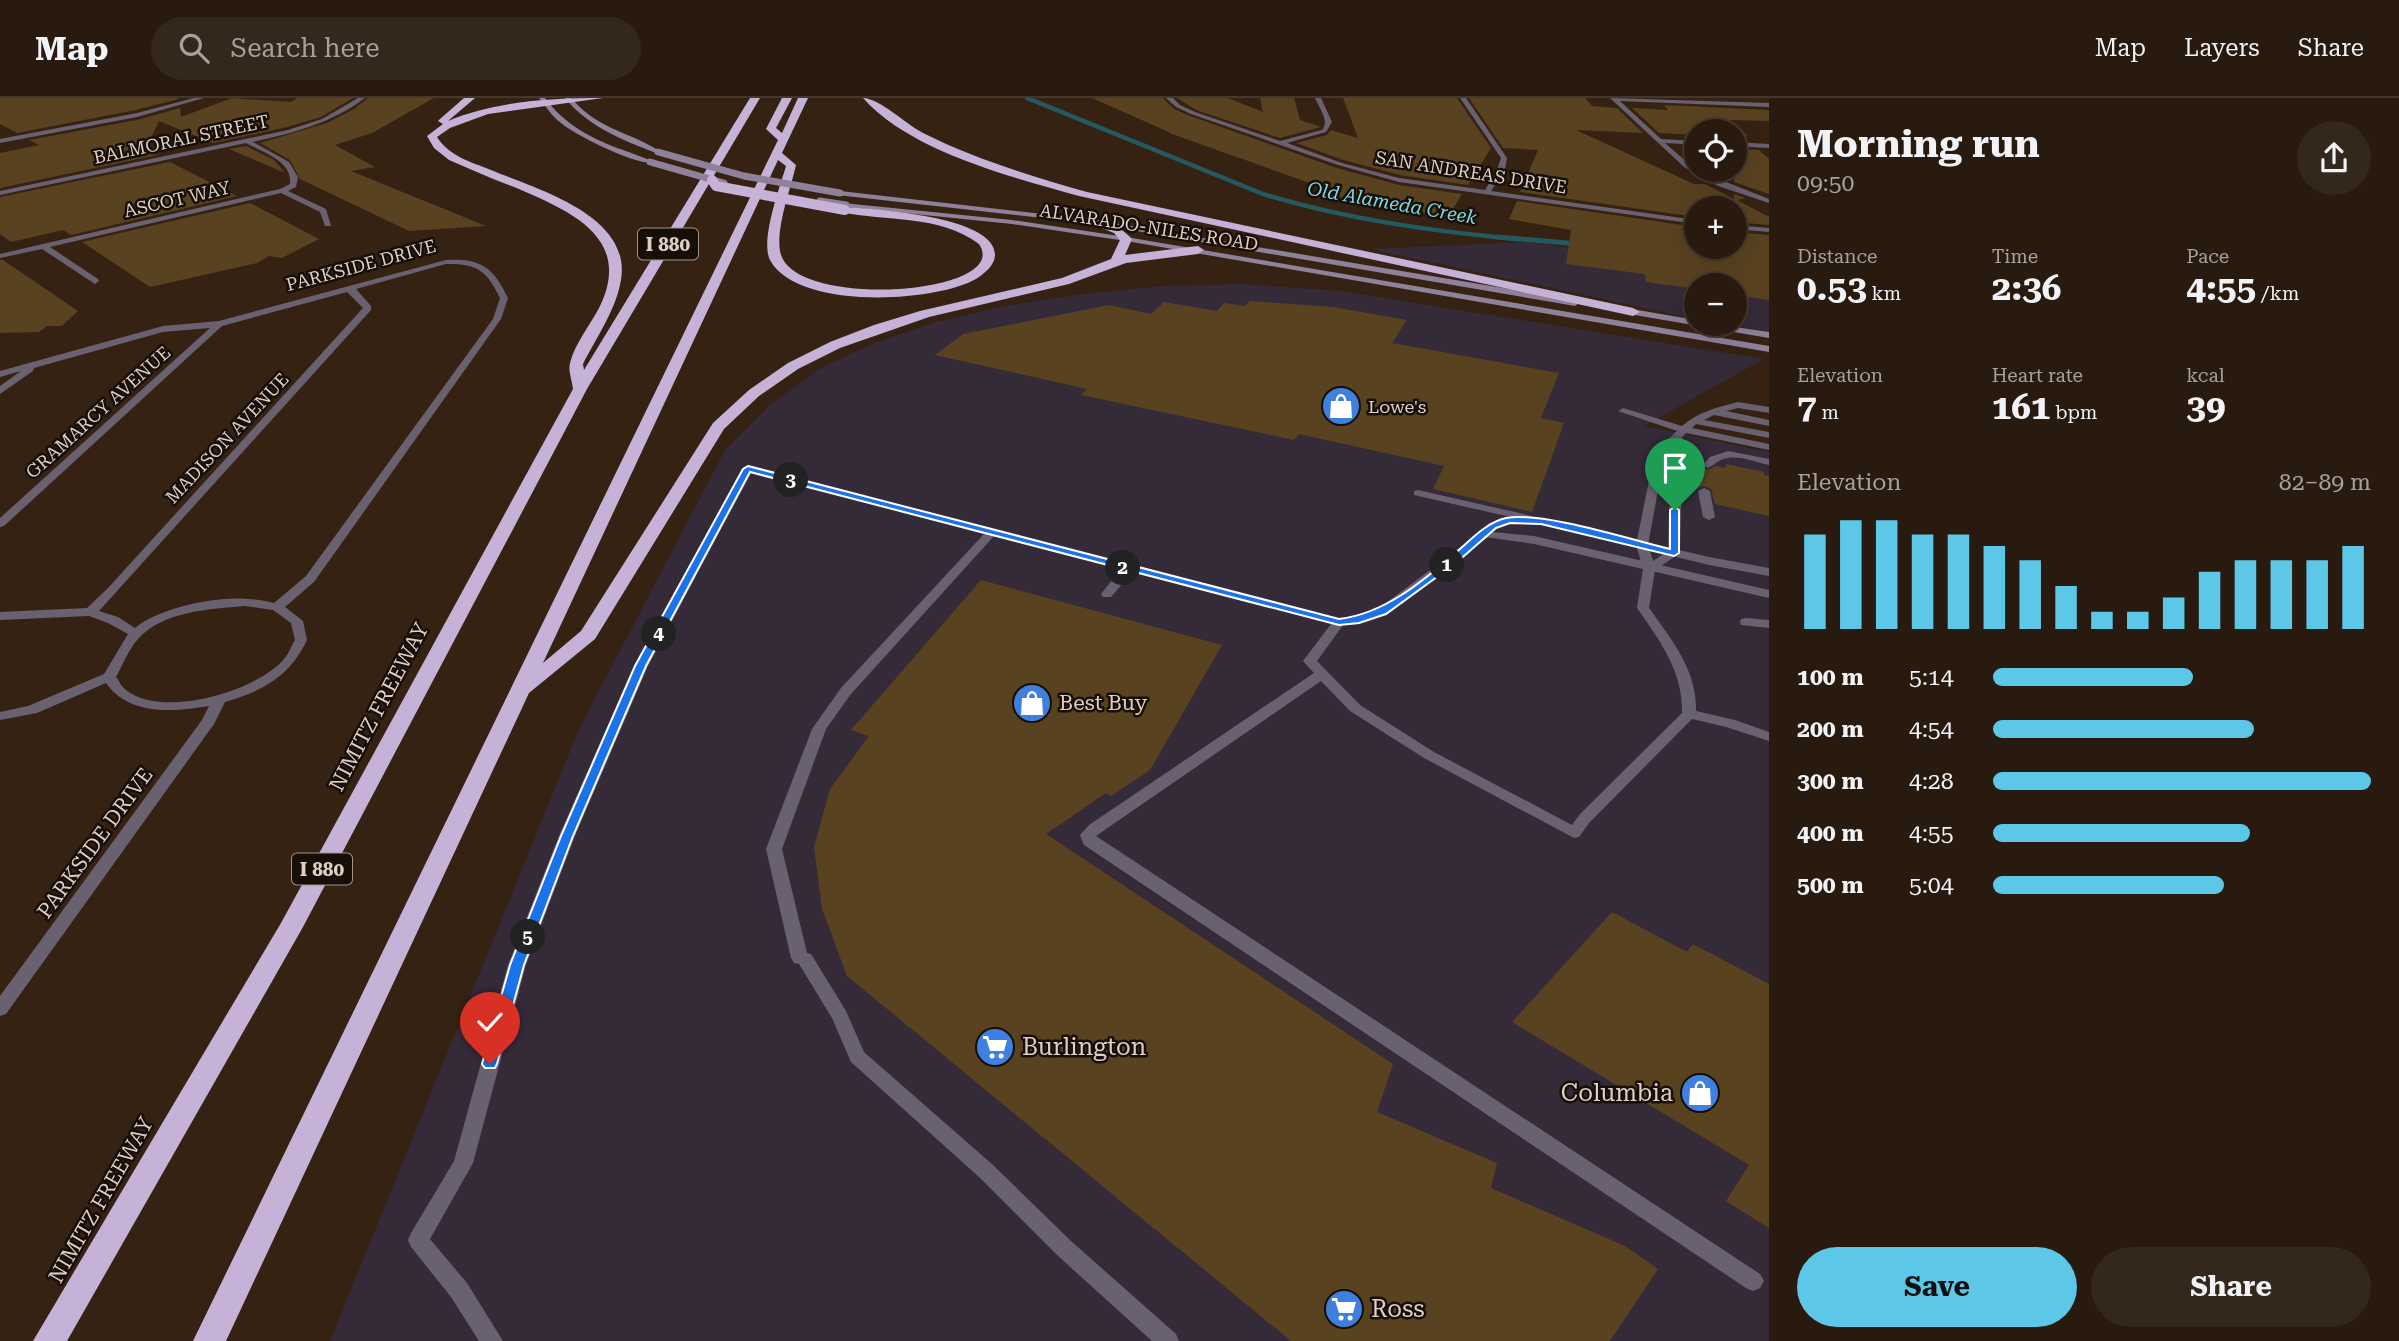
<!DOCTYPE html>
<html lang="en">
<head>
<meta charset="utf-8">
<style>
	:root { --surface:#281a0e; --page:#34271c; --text:#f1f3f6; --muted:#a5a19e; --line:#44382e; --accent:#5dc7e8 }
	body { margin:0; font-family:"Roboto Serif",serif; background:var(--page); color:var(--text); height:100vh; display:flex; flex-direction:column; font-size:26px; white-space:nowrap }
	* { box-sizing:border-box; margin:0 }
	p { font-size:23px; color:var(--muted) }
	.icon { flex:none; width:38px; height:38px; fill:none; stroke:currentColor; stroke-width:2; stroke-linecap:round; stroke-linejoin:round }
	.map { position:relative; flex:1; overflow:hidden }
	.drawer { display:flex; flex-direction:column; background:var(--surface); width:630px }
	.drawer>* { flex:none }
	.fabs { position:absolute; left:1684px; top:21px; display:grid; gap:14px }
	.fabs a { display:grid; place-items:center; width:63px; height:63px; border-radius:50%; background:var(--surface); box-shadow:0 7px 28px #0002,0 0 0 2px var(--line); font-size:35px }
	.pin { position:absolute; display:grid; place-items:center; width:60px; height:60px; color:#fff; margin:-72px -30px; border-radius:50% 50% 50% 0; rotate:-45deg; box-shadow:0 0 7px #0007 }
	.pin .icon { rotate:45deg }
	.km { position:absolute; width:35px; height:35px; margin:-18px; border-radius:50%; background:#222; color:#fff; font-size:19px; line-height:35px; text-align:center }
	.round { display:grid; place-items:center; flex:none; width:74px; height:74px; border-radius:37px; background:var(--page) }
	.head { display:flex; align-items:center; justify-content:space-between; height:119px; padding:0 28px }
	h1 { font-size:38px; font-weight:700; line-height:52px }
	.stats { display:grid; grid-template-columns:repeat(3,1fr); gap:10px; height:119px; padding:7px 28px }
	.stats div { display:grid; align-content:center }
	.stats b { font-size:35px; font-weight:700 }
	.stats small { font-size:19px; font-weight:400 }
	.stats p { font-size:19px }
	.chart { height:196px; padding:14px 28px }
	.chart p { display:flex; justify-content:space-between }
	.chart svg { width:100%; height:126px; margin-top:7px; stroke:var(--accent); stroke-width:6 }
	.action { display:flex; gap:14px; margin-top:auto; padding:14px 28px }
	.action a { flex:1; height:80px; border-radius:42px; background:var(--accent); color:#111; font-size:28px; font-weight:700; line-height:80px; text-align:center }
	.action a+a { background:var(--page); color:var(--text) }
	ul { padding:0 28px; list-style:none; font-size:23px }
	li { display:grid; grid-template-columns:112px 84px 1fr; align-items:center; height:52px }
	li i { height:18px; border-radius:9px; background:var(--accent) }
	header { display:flex; align-items:center; gap:42px; box-sizing:border-box; height:98px; padding:0 35px; background:var(--surface); border-bottom:2px solid var(--line) }
	header strong { font-size:33px }
	nav { display:flex; gap:38px; margin-inline-start:auto; font-size:24px }
	.search { width:490px; height:63px; background:var(--page); display:flex; align-items:center; gap:18px; box-sizing:border-box; padding:0 24px; border-radius:38px; color:var(--muted); font-size:26px }
	main { display:flex; flex:1; min-height:0 }
	.map>svg:first-child { display:block }
	.commercial { fill:#352a38 }
	.lines { fill:none; stroke-linecap:round; stroke-linejoin:round }
	.stream-far1 { stroke:#225a60; stroke-width:4.5 }
	.stream { stroke:#225a60; stroke-width:5 }
	.building { fill:#594220 }
	.service { fill:#696170; fill-rule:evenodd }
	.minor { fill:#696170; fill-rule:evenodd }
	.tertiary { fill:#696170; fill-rule:evenodd }
	.secondary { fill:#8f819a; fill-rule:evenodd }
	.motorway { fill:#c6b1d7; fill-rule:evenodd }
	.secondary-bridge { stroke:#8f819a; stroke-width:7 }
	.motorway-bridge { stroke:#c6b1d7; stroke-width:10 }
	.route { fill:#1a73e8; stroke:#fff; stroke-width:2 }
	.labels { text-anchor:middle; dominant-baseline:central; stroke-width:5; stroke-linejoin:round; paint-order:stroke }
	.far-street-label { font-size:18px; fill:#decfc6; stroke:#170e07 }
	.far-poi-label { font-size:18px; fill:#decfc6; stroke:#170e07; text-anchor:start }
	.far-water-label { font-size:19px; font-style:italic; fill:#7ed9e3; stroke:#170e07 }
	.shield { fill:#170e07; stroke:#a2958d; stroke-width:2 }
	.shield-label { font-size:19px; font-weight:bold; fill:#decfc6 }
	.poi-label { font-size:21px; fill:#decfc6; stroke:#170e07; text-anchor:start }
	.street-label { font-size:21px; fill:#decfc6; stroke:#170e07 }
	.near-poi-label { font-size:24px; fill:#decfc6; stroke:#170e07; text-anchor:start }
</style>
</head>
<body>
<header>
<strong>Map</strong>
<div class="search"><svg class="icon" aria-label="search" viewBox="0 0 24 24"><circle cx="10" cy="10" r="6"/><path d="M15 15l6 6"/></svg>Search here</div>
<nav><a>Map</a><a>Layers</a><a>Share</a></nav>
</header>
<main>
<div class="map">
<svg width="1769" height="1243" viewBox="0 0 1769 1243">
	<rect width="100%" height="100%" fill="#362213"/>
	<path class="commercial" d="M1527,144L1769,176V234L1721,226H1734V187H1696V221L1370,151Z
		M1244,186L1341,193L1764,261L1644,328L1769,354V1243H330L579,631L725,352L771,306L819,271L874,245L933,225L1004,208L1084,196L1163,188Z"/>
	<g class="lines">
		<path class="stream-far1" d="M1027,0L1263,96C1346,121 1430,133 1517,141"/>
		<path class="stream" d="M1497,139L1579,146"/>
	</g>
	<path class="building" d="M0,0H178L179,1L136,12L17,35L0,26Z
		M232,0L291,4L297,0H353L321,19L287,29L213,45L159,23L146,51L157,57L0,90V55L39,47L29,42L137,22L180,10L181,19Z
		M368,0H434L372,35L335,47L375,69L351,73L486,128L409,133L300,81L290,62L260,45L327,25L354,11Z
		M1092,0H1163L1174,11L1190,18L1337,70L1399,87L1462,96L1448,119L1390,109L1386,112L1328,100L1337,97L1331,95L1335,94L1169,35H1171Z
		M1177,0H1228L1263,14L1260,0H1294L1300,22L1321,29L1280,40L1196,12Z
		M1343,0H1457L1491,50L1468,87L1400,77L1343,62L1296,45L1327,37L1331,32L1358,40Z
		M1469,0H1585L1592,8L1617,10L1643,35L1576,32L1694,86H1705L1734,101V96L1746,100L1737,102L1769,119V127L1734,124V110H1696V119L1520,94L1538,52L1503,50Z
		M1664,7L1769,12V23L1730,22L1748,38L1742,37L1747,42L1734,41V33H1696V37L1659,35L1632,10L1668,12Z
		M246,48L274,62L285,75L229,51Z
		M1734,51L1759,52L1769,61V96L1734,84Z
		M170,64L237,98L71,137L63,132L11,144L0,136V99Z
		M1517,103L1696,129V149H1734V134L1769,137V202L1734,197V187H1696V191L1646,184L1645,176L1566,166L1571,132L1509,121Z
		M250,105L319,141L282,160L269,158L257,165L150,189L82,144Z
		M0,162H3L78,213L62,228H47L39,234L0,235Z
		M1250,203L1333,209L1407,222L1392,245L1559,275L1541,320L1564,325L1532,414L1433,391L1444,368L1299,336L1294,342L1081,297L1087,291L935,257L963,236L1109,207L1151,216L1164,204L1217,213L1224,205L1245,208Z
		M1700,365L1707,372L1716,368L1725,370L1726,366L1764,374V377L1769,378V418L1715,406L1711,391L1703,388L1696,391Z
		M981,482L1222,547L1150,672L1111,698L1106,695L1046,736L1393,966L1377,1014L1497,1065L1491,1090L1625,1148L1658,1171L1610,1243H1291L847,878L822,811L814,749L830,691L869,638L851,632Z
		M1612,814L1687,854L1693,846L1769,886V1130L1726,1103L1749,1067L1512,924Z"/>
	<g class="lines">
		<path class="service" d="M1738,304L1769,309V315L1738,310L1726,313L1769,322V328L1714,317L1704,322L1769,334V340L1696,326L1692,330L1769,346V352L1686,335L1682,339L1688,357L1681,412L1680,455L1655,472L1649,510C1672,542 1697,572 1696,613L1735,622L1769,634V643L1726,629L1692,621L1590,724L1579,739L1574,740L1424,660L1350,613L1321,583L1096,738L1760,1176L1764,1183L1760,1190L1753,1193L1746,1190L1084,747L1080,737L1089,727L1314,575L1303,563L1331,526L1132,474L1111,499H1103L1101,496L1121,471L994,438L851,596L826,631L782,751L807,855L811,856L846,913L864,954L993,1067L1071,1143L1176,1236L1179,1243H1152L1057,1157L979,1079L851,964L832,920L799,866L794,865L791,860L766,751L812,631L841,590L984,436L751,375L648,568L575,738L526,867L473,1065L430,1141L467,1185L503,1243H479L451,1199L411,1149L408,1142L411,1135L454,1063L508,867L559,738L634,568L744,369H752L1339,520L1357,518L1378,511L1481,434H1489V438L1386,517L1359,526L1343,527L1317,563L1360,607L1434,654L1572,727L1580,716L1682,615C1683,573 1660,543 1637,510L1643,470L1636,447L1655,353L1677,333L1618,313L1623,310L1682,328C1698,314 1718,309 1738,304ZM1674,346L1678,357L1669,412L1668,453L1653,463L1648,447L1665,354Z
			M1728,353L1769,361V367C1755,364 1737,356 1723,361C1717,363 1713,368 1708,370L1703,367L1710,359Z
			M1704,390L1710,393L1715,419L1709,422L1703,419L1698,393Z
			M1418,392L1541,420L1547,423L1541,426L1414,397V393Z
			M1746,520L1769,522V530L1741,527L1740,524L1741,521Z"/>
		<path class="minor" d="M358,0H365C332,25 293,35 253,44L289,64L298,79L296,89L288,93L326,111L331,128H325L320,114L281,95L50,149L98,181L99,183L95,186L42,151L0,160V156L280,91L290,86C293,63 262,54 246,45L0,97V93L288,32L322,21Z
			M1166,0H1173L1180,7L1195,14L1280,43L1322,32C1330,23 1319,10 1315,0H1321L1332,24L1326,34L1287,45L1342,65L1399,80L1485,92L1497,72L1501,60L1460,0H1466L1507,60L1505,72L1491,93L1696,122V126L1399,84L1338,67L1191,16L1176,9Z
			M1610,0L1769,5V9L1620,3L1661,41L1696,43V47L1665,45L1696,72L1769,101V105L1718,88L1684,69Z
			M1734,44L1769,46V50L1734,48Z
			M1734,127L1769,130V134L1734,131Z
			M446,162C481,160 493,169 508,200L501,221L314,484L285,509L303,523L307,542C290,578 263,593 225,604L214,626L6,916L0,918V898L202,622L209,608C174,614 129,618 106,585L37,615L0,622V614L28,608L104,576L128,536L108,525L89,518L0,522V514L87,510L108,490L363,210L347,194L222,228L4,428L0,429V420L210,230L163,234L34,270L33,273L0,296V288L21,273L0,279V273L163,228L219,223ZM446,166C477,165 487,173 500,200L493,221L306,478L274,505C265,503 256,501 247,501C216,498 159,510 135,530L118,519L99,513L371,212V208L356,191ZM245,508L273,512L291,525L295,542C291,548 289,556 284,561C256,594 162,621 126,592C122,589 119,583 116,579C123,567 128,552 138,541C163,513 210,511 245,508Z"/>
		<path class="tertiary" d="M194,0H204L137,19L0,45V41L137,15Z
			M1509,419L1541,420L1709,459L1769,470V478L1709,467L1541,426L1510,425L1497,429L1493,434L1534,438L1769,492V500L1534,446L1485,439L1479,436L1489,425Z"/>
		<path class="secondary" d="M539,0H545C565,27 592,41 623,52C633,56 644,59 653,64C639,69 575,37 561,25C552,18 546,9 539,0Z
			M565,0H571C600,33 629,33 661,54L656,55C622,42 589,29 565,0Z
			M840,93L1096,122L1575,202L1579,205L1575,208L1096,126L837,97V93Z
			M843,105L1012,122L1126,139L1769,248V254L1126,143L1012,126L846,109L842,107Z
			M1620,209L1696,222V226H1714L1769,234V240L1617,214V210Z"/>
		<path class="motorway" d="M464,0H475L448,23C496,3 551,0 603,0L488,16L450,30L437,39C449,58 471,64 491,72C536,91 632,117 621,182C616,212 596,240 583,266L584,272L750,0H760L587,291L303,829L67,1243H33L281,825L573,291C572,283 568,272 570,265C575,245 591,226 600,208C633,139 569,113 519,91C495,82 472,72 449,62L434,50L427,38L443,26L438,23L440,21Z
			M782,0H792L776,30L782,35L798,0H808L782,55L796,67C791,90 774,134 781,157C799,212 1013,196 979,146C939,116 886,124 841,114L839,112L845,109C872,111 996,118 995,157C995,167 984,176 976,181C933,205 797,212 770,162C760,142 780,89 786,68L778,62L543,565L581,533L713,325L749,292L788,265L830,244L874,227L920,213L1062,180L1111,161L1120,142L1114,135L1092,126V122C1107,121 1122,130 1132,141L1125,157L1198,148L1204,152L1198,156L1126,165L1069,186L929,219L840,250L798,271L759,298L724,331L595,541L529,595L226,1243H193L778,42L766,31Z
			M863,0C879,0 906,26 923,35C975,61 1031,78 1087,94L1633,210L1640,214L1633,218L1079,98C1012,79 911,54 863,0Z"/>
		<path class="secondary-bridge" d="M658,54L744,78L840,95
			M650,64L724,85
			M820,103L846,107"/>
		<path class="motorway-bridge" d="M712,82L716,88L845,112"/>
	</g>
	<path class="route" d="M748,368L1339,521C1383,516 1421,485 1454,456C1470,443 1485,425 1506,420C1541,413 1632,442 1670,451V412L1675,409L1679,412V455L1674,458L1541,426L1510,425L1496,430L1456,465L1386,516L1359,525L1339,527L750,374L646,568L573,738L524,867L497,966L495,970H485L482,966L510,867L561,738L635,568L743,371Z"/>
	<defs>
		<symbol id="shop-disc" viewBox="-11 -11 22 22"><circle r="9.5" fill="#3f7fe0" stroke="#170e07"/><path d="M-5-2.5h2.3a2.7 3.5 0 0 1 5.4 0H5L5.5 6h-11ZM-1.5-2.5h3a1.5 2.3 0 0 0-3 0Z" fill="#fff"/></symbol>
		<symbol id="supermarket-disc" viewBox="-11 -11 22 22"><circle r="9.5" fill="#3f7fe0" stroke="#170e07"/><path d="M-6-5.5h2.5l.6 2H6L4.5 2H-2.5L-4.4-4H-6ZM-1.5 3.2a1.3 1.3 0 1 0 .1 0ZM3 3.2a1.3 1.3 0 1 0 .1 0Z" fill="#fff"/></symbol>
	</defs>
	<g fill-rule="evenodd">
		<use href="#shop-disc" x="1319" y="286" width="44" height="44"/>
		<use href="#shop-disc" x="1010" y="583" width="44" height="44"/>
		<use href="#supermarket-disc" x="973" y="927" width="44" height="44"/>
		<use href="#shop-disc" x="1678" y="973" width="44" height="44"/>
		<use href="#supermarket-disc" x="1322" y="1189" width="44" height="44"/>
	</g>
	<g class="labels">
		<g class="far-street-label">
			<text transform="translate(181 41) rotate(-12)">BALMORAL STREET</text>
			<text transform="translate(1471 74) rotate(9)">SAN ANDREAS DRIVE</text>
			<text transform="translate(177 101) rotate(-13)">ASCOT WAY</text>
			<text transform="translate(1149 129) rotate(9)">ALVARADO-NILES ROAD</text>
			<text transform="translate(361 167) rotate(-15)">PARKSIDE DRIVE</text>
			<text transform="translate(98 314) rotate(-42)">GRAMARCY AVENUE</text>
			<text transform="translate(227 340) rotate(-47)">MADISON AVENUE</text>
		</g>
		<g class="far-poi-label">
			<text x="1368" y="308">Lowe's</text>
		</g>
		<g class="far-water-label">
			<text transform="translate(1392 105) rotate(10)">Old Alameda Creek</text>
		</g>
		<g class="shield">
			<rect x="638" y="130.5" width="60" height="31" rx="5"/>
			<rect x="292" y="755.5" width="60" height="31" rx="5"/>
		</g>
		<g class="shield-label">
			<text x="668" y="146">I 880</text>
			<text x="322" y="771">I 880</text>
		</g>
		<g class="poi-label">
			<text x="1059" y="605">Best Buy</text>
		</g>
		<g class="street-label">
			<text transform="translate(379 609) rotate(-62)">NIMITZ FREEWAY</text>
			<text transform="translate(95 745) rotate(-54)">PARKSIDE DRIVE</text>
			<text transform="translate(101 1102) rotate(-60)">NIMITZ FREEWAY</text>
		</g>
		<g class="near-poi-label">
			<text x="1022" y="949">Burlington</text>
			<text x="1673" y="995" text-anchor="end">Columbia</text>
			<text x="1371" y="1211">Ross</text>
		</g>
	</g>
</svg>
<div class="fabs">
<a><svg class="icon" aria-label="locate" viewBox="0 0 24 24"><circle cx="12" cy="12" r="6"/><path d="M12 2v4M12 18v4M2 12h4M18 12h4"/></svg></a>
<a>+</a>
<a>−</a>
</div>
<div class="pin" style="left:1675px;top:412px;background:#1e9e55"><svg class="icon" aria-label="arrive" viewBox="0 0 24 24"><path d="M6 21V4h12l-3 4 3 4H6"/></svg></div>
<div class="pin" style="left:490px;top:966px;background:#d93025"><svg class="icon" aria-label="check" viewBox="0 0 24 24"><path d="M5 12l5 5 9-10"/></svg></div>
<b class="km" style="left:1447px;top:467px">1</b>
<b class="km" style="left:1123px;top:470px">2</b>
<b class="km" style="left:791px;top:382px">3</b>
<b class="km" style="left:659px;top:536px">4</b>
<b class="km" style="left:528px;top:839px">5</b>
</div>
<section class="drawer">
<div class="head"><div><h1>Morning run</h1><p>09:50</p></div><a class="round"><svg class="icon" aria-label="share" viewBox="0 0 24 24"><path d="M12 15V3M7 8l5-5 5 5M5 13v7h14v-7"/></svg></a></div>
<div class="stats">
<div><p>Distance</p><b>0.53<small> km</small></b></div>
<div><p>Time</p><b>2:36</b></div>
<div><p>Pace</p><b>4:55<small> /km</small></b></div>
</div>
<div class="stats">
<div><p>Elevation</p><b>7<small> m</small></b></div>
<div><p>Heart rate</p><b>161<small> bpm</small></b></div>
<div><p>kcal</p><b>39</b></div>
</div>
<div class="chart"><p><span>Elevation</span>82–89 m</p>
<svg viewBox="0 0 160 44" preserveAspectRatio="none"><path d="M5 44V11M15 44V6M25 44V6M35 44V11M45 44V11M55 44V15M65 44V20M75 44V29M85 44V38M95 44V38M105 44V33M115 44V24M125 44V20M135 44V20M145 44V20M155 44V15"/></svg>
</div>
<ul>
<li><b>100 m</b>5:14<i style="width:53%"></i></li>
<li><b>200 m</b>4:54<i style="width:69%"></i></li>
<li><b>300 m</b>4:28<i style="width:100%"></i></li>
<li><b>400 m</b>4:55<i style="width:68%"></i></li>
<li><b>500 m</b>5:04<i style="width:61%"></i></li>
</ul>
<div class="action"><a>Save</a><a>Share</a></div>
</section>
</main>
</body>
</html>
